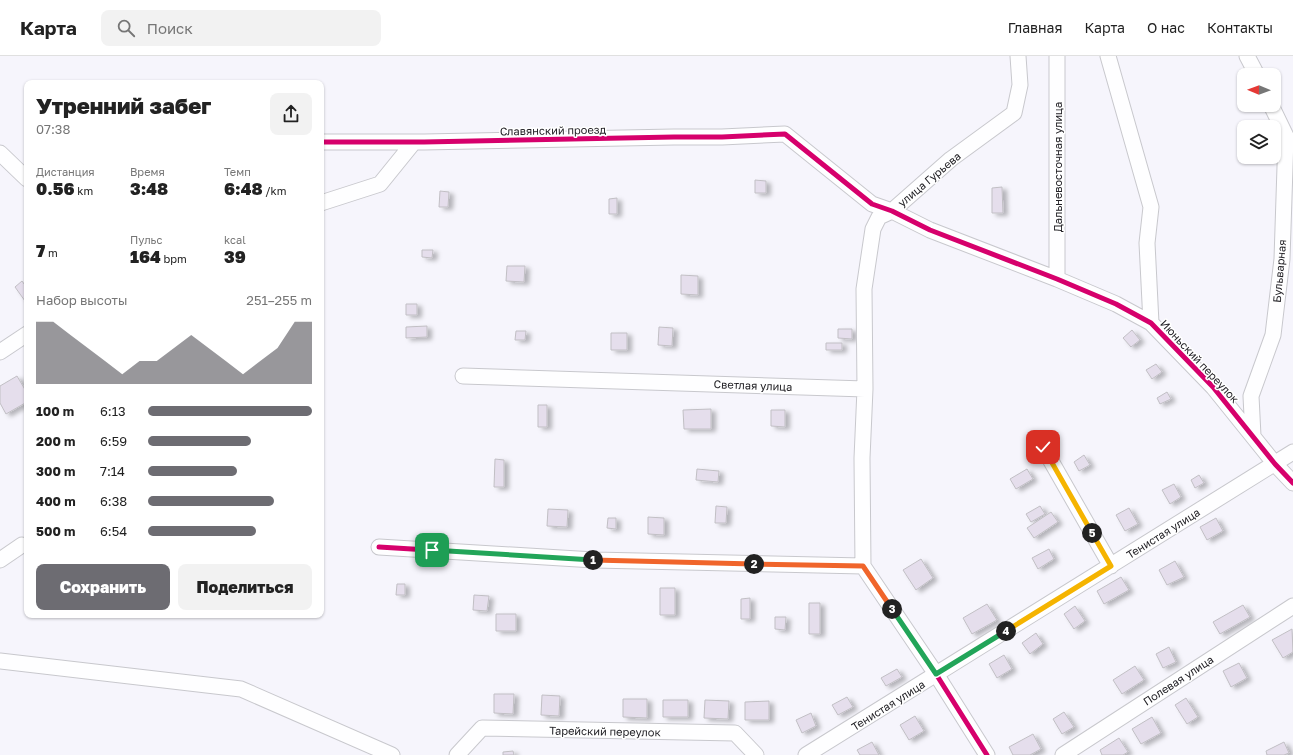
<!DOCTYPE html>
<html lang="ru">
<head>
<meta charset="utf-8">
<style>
	:root { --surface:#fff; --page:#f2f2f2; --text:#222; --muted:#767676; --line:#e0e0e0; --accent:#6d6c72 }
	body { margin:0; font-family:"Golos Text",sans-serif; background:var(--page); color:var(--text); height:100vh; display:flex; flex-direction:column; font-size:15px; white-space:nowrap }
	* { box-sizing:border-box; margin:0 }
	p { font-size:13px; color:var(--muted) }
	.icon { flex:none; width:22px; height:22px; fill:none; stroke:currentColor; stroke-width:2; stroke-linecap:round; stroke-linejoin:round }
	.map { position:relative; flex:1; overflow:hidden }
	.panel { position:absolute; left:24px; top:24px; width:300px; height:538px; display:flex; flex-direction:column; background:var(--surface); border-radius:8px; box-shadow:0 1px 3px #0004 }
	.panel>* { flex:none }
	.needle { width:26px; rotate:271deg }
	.buttons { position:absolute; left:1237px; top:12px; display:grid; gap:8px }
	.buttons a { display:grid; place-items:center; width:44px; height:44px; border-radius:8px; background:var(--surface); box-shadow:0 1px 3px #0004; font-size:20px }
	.pin { position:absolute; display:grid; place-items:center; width:34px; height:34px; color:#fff; margin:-17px; border-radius:8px; box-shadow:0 2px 6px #0006 }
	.km { position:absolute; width:20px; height:20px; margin:-10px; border-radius:50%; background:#222; color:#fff; font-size:11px; line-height:20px; text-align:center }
	.round { display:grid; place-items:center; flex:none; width:42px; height:42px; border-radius:8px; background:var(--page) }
	.head { display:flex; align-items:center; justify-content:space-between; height:68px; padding:0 12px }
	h1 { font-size:22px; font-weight:800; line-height:30px }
	.stats { display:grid; grid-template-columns:repeat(3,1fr); gap:6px; height:68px; padding:4px 12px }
	.stats div { display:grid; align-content:center }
	.stats b { font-size:17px; font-weight:800 }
	.stats small { font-size:11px; font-weight:400 }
	.stats p { font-size:11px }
	.chart { height:112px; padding:8px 12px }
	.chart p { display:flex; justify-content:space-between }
	.chart svg { width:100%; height:72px; margin-top:4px; fill:var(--accent); opacity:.7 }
	.primary-button { display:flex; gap:8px; margin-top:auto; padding:8px 12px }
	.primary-button a { flex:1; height:46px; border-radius:8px; background:var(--accent); color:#fff; font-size:16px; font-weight:800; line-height:46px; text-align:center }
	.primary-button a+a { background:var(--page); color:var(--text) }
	ul { padding:0 12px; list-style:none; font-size:13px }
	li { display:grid; grid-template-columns:64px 48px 1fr; align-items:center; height:30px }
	li i { height:10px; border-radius:5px; background:var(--accent) }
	header { display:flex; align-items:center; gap:24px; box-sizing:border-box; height:56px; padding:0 20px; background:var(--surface); border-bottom:1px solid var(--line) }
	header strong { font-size:19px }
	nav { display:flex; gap:22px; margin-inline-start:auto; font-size:14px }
	.search { width:280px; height:36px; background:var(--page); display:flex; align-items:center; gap:10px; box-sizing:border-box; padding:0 14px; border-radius:8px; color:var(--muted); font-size:15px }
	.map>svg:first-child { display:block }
	.building { fill:#e5deec; stroke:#c1bfc4; filter:url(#shadow) }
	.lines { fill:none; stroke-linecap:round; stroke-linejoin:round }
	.minor-casing { stroke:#c8c8cd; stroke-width:17 }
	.minor { stroke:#fefeff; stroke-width:15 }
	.cycleway-casing { stroke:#fff; stroke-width:8 }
	.cycleway { stroke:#d6006c; stroke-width:5 }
	.split-1-casing { stroke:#fff; stroke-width:8 }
	.split-2-casing { stroke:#fff; stroke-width:8 }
	.split-3-casing { stroke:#fff; stroke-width:8 }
	.split-4-casing { stroke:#fff; stroke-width:8 }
	.split-5-casing { stroke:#fff; stroke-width:8 }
	.split-6-casing { stroke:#fff; stroke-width:8 }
	.split-1 { stroke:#22a559; stroke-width:5 }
	.split-2 { stroke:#f0652b; stroke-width:5 }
	.split-3 { stroke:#f0652b; stroke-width:5 }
	.split-4 { stroke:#22a559; stroke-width:5 }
	.split-5 { stroke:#f5b400; stroke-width:5 }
	.split-6 { stroke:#f5b400; stroke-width:5 }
	.labels { text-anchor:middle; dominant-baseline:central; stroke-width:3; stroke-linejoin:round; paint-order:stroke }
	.street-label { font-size:11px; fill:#232227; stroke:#fff }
</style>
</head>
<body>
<header>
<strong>Карта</strong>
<div class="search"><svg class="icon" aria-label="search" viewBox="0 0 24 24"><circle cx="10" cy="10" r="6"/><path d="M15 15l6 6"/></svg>Поиск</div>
<nav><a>Главная</a><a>Карта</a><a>О нас</a><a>Контакты</a></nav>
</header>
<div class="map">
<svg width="1293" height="699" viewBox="0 0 1293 699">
	<defs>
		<filter id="shadow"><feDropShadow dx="4.5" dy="2.5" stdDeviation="2" flood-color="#0004"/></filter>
	</defs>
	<rect width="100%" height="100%" fill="#f6f5fc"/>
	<path class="building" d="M755,124L766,125V137H755Z
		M1002,131L1003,157H992V132Z
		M440,135L449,136L448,151H439Z
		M617,142V158H609V143Z
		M422,194H433L432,202L422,201Z
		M507,210H525L524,226L506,225Z
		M681,219L698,220V239L681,238Z
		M22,225L27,232V244L25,245L15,231Z
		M406,248H417V259H406Z
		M427,270V281L406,282V271Z
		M659,271L673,272L672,290L658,289Z
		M838,273H852V283L838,282Z
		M1132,274L1140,284L1131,291L1123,282Z
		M516,275H526L525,284H515Z
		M611,277H627V294H611Z
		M826,287H842V294H826Z
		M1156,308L1162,316L1152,323L1146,314Z
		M17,320L27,337V346L6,358L0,347V330Z
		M1167,336L1171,343L1160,348L1157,342Z
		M538,349H547V371H538Z
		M711,353V373H684L683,354Z
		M771,354H785V371L771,370Z
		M1084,399L1090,409L1079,415L1074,406Z
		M495,403L504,404V431H494Z
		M697,413L719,415L718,426L696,424Z
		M1027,413L1033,423L1016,433L1010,423Z
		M1199,419L1204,427L1195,432L1191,424Z
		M1174,428L1181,441L1170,448L1162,434Z
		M716,450L727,451L726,467H715Z
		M1040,450L1045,458L1031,466L1026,458Z
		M1129,452L1138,468L1125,475L1116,459Z
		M548,453L568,454L567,471L547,470Z
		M1051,456L1058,466L1034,482L1027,472Z
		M648,461L664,462V479L648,478Z
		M608,462H616V473L607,472Z
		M1216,462L1223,475L1207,484L1200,471Z
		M1049,493L1054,503L1038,513L1032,502Z
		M921,503L933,522L916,534L903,514Z
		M1175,505L1184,521L1167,529L1159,514Z
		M1121,521L1129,534L1104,548L1097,535Z
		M397,528H405V539H396Z
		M660,532H675V559H660Z
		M474,539L489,540L487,555L473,554Z
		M750,542V563H741V543Z
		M809,547H820V578H809Z
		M987,548L997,564L972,578L963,562Z
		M1243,549L1250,561L1220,578L1213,566Z
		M1075,550L1085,565L1074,573L1064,558Z
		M496,558H516V575H496Z
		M775,561H786L785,574L775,573Z
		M1292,573L1293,596L1283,602L1272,584Z
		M1036,577L1043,588L1030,598L1022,587Z
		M1169,591L1176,606L1163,612L1156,598Z
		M1004,599L1012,613L997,622L989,608Z
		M1239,607L1247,622L1231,631L1223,615Z
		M1135,610L1144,624L1122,638L1113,624Z
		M897,613L902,621L886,630L881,622Z
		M494,638H514L513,658L494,657Z
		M542,639L560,640L559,660L541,659Z
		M847,641L853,651L838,659L832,649Z
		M1186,642L1198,661L1187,668L1175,649Z
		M623,643H647V662L623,661Z
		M663,644H688V661H663Z
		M705,644L729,645L728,663L704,662Z
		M769,645V664H745V646Z
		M1064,656L1074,671L1062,678L1053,663Z
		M811,657L816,670L802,677L796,664Z
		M915,660L924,675L909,684L900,669Z
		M1152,661L1161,677L1141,688L1132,673Z
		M1033,678L1041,693L1030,699H1013L1009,691Z
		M1119,682L1128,696L1123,699H1102L1100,694Z
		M872,686L879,699H860L857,694Z
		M1284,686L1289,697L1284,699H1267L1266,695Z
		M513,695L514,699H503V696Z"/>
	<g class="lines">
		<defs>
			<path id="minor" d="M1057,0V223
				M1108,0L1151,151L1147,187L1151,267
				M1247,0L1257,19
				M321,86H424L674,81H722L785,78L872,148L892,155L930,174L1057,223L1116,248L1151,267L1213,331L1275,408L1293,427
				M0,97L27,123
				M321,147L380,128L414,86
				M0,296L27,278
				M463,320L865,333L862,402L863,510
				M865,333L864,233L873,173L879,161L892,155L951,103L1014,57L1020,29L1018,0
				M1253,380L1251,340L1273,279L1282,203L1286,80L1271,49
				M1043,391L1111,510
				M379,491L594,504L863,510L936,618L987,699
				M0,504L22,489
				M0,605L241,633L392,699
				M457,699L482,672L735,677L756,699
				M806,699L1293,396
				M1063,699L1293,550"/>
		</defs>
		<use href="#minor" class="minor-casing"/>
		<use href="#minor" class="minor"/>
		<defs>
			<path id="cycleway" d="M321,86H424L674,81H722L785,78L872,148L892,155L930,174L1057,223L1116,248L1151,267L1213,331L1275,408L1293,427
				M379,491L594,504L863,510L936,618L987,699"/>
		</defs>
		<use href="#cycleway" class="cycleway-casing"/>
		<use href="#cycleway" class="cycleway"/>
	</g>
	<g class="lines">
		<defs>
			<path id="split-1" d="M432,494L593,504"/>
			<path id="split-2" d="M593,504L754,508"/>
			<path id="split-3" d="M754,508L863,510L892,553"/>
			<path id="split-4" d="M892,553L936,618L1006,575"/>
			<path id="split-5" d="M1006,575L1111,510L1092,477"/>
			<path id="split-6" d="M1043,391L1092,477"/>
		</defs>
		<use href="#split-1" class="split-1-casing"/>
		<use href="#split-2" class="split-2-casing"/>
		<use href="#split-3" class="split-3-casing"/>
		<use href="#split-4" class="split-4-casing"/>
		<use href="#split-5" class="split-5-casing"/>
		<use href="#split-6" class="split-6-casing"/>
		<use href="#split-1" class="split-1"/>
		<use href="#split-2" class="split-2"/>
		<use href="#split-3" class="split-3"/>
		<use href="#split-4" class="split-4"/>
		<use href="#split-5" class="split-5"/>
		<use href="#split-6" class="split-6"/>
	</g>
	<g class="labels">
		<g class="street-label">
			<text transform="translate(553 74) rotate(-1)">Славянский проезд</text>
			<text transform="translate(1057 111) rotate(-90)">Дальневосточная улица</text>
			<text transform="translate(929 123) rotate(-40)">улица Гурьева</text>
			<text transform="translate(1279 215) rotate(-85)">Бульварная</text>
			<text transform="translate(1200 305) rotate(47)">Июньский переулок</text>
			<text transform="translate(753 329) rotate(2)">Светлая улица</text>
			<text transform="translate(1163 477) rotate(-32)">Тенистая улица</text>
			<text transform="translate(1178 624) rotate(-33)">Полевая улица</text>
			<text transform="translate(888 649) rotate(-32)">Тенистая улица</text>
			<text transform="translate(605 675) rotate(1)">Тарейский переулок</text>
		</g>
	</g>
</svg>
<div class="buttons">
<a><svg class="needle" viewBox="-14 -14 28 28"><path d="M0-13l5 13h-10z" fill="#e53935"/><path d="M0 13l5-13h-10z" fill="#767676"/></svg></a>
<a><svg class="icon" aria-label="layers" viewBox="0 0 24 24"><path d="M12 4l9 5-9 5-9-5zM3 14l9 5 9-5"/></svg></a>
</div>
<div class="pin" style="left:432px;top:494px;background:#1e9e55"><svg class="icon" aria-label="arrive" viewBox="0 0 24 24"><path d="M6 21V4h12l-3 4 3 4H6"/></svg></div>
<div class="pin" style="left:1043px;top:391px;background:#d93025"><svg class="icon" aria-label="check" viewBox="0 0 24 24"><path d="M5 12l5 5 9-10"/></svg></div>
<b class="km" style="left:593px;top:504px">1</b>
<b class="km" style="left:754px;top:508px">2</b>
<b class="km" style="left:892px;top:553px">3</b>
<b class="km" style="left:1006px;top:575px">4</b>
<b class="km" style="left:1092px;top:477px">5</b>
<section class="panel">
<div class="head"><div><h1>Утренний забег</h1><p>07:38</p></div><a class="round"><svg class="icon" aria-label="share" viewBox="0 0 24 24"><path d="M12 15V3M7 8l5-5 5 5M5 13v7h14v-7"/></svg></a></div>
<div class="stats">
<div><p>Дистанция</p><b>0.56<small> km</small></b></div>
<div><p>Время</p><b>3:48</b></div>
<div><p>Темп</p><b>6:48<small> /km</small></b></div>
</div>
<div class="stats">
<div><b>7<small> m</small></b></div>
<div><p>Пульс</p><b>164<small> bpm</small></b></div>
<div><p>kcal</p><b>39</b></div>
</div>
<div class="chart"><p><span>Набор высоты</span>251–255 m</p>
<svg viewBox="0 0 160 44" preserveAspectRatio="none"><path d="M0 44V6L10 6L20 14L30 22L40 30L50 38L60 30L70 30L80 22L90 14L100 22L110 30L120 38L130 30L140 22L150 6L160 6V44z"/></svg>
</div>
<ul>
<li><b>100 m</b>6:13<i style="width:100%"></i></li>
<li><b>200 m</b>6:59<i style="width:63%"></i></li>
<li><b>300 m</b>7:14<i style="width:54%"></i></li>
<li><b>400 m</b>6:38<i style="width:77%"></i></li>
<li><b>500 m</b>6:54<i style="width:66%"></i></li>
</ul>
<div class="primary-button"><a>Сохранить</a><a>Поделиться</a></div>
</section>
</div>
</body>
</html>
